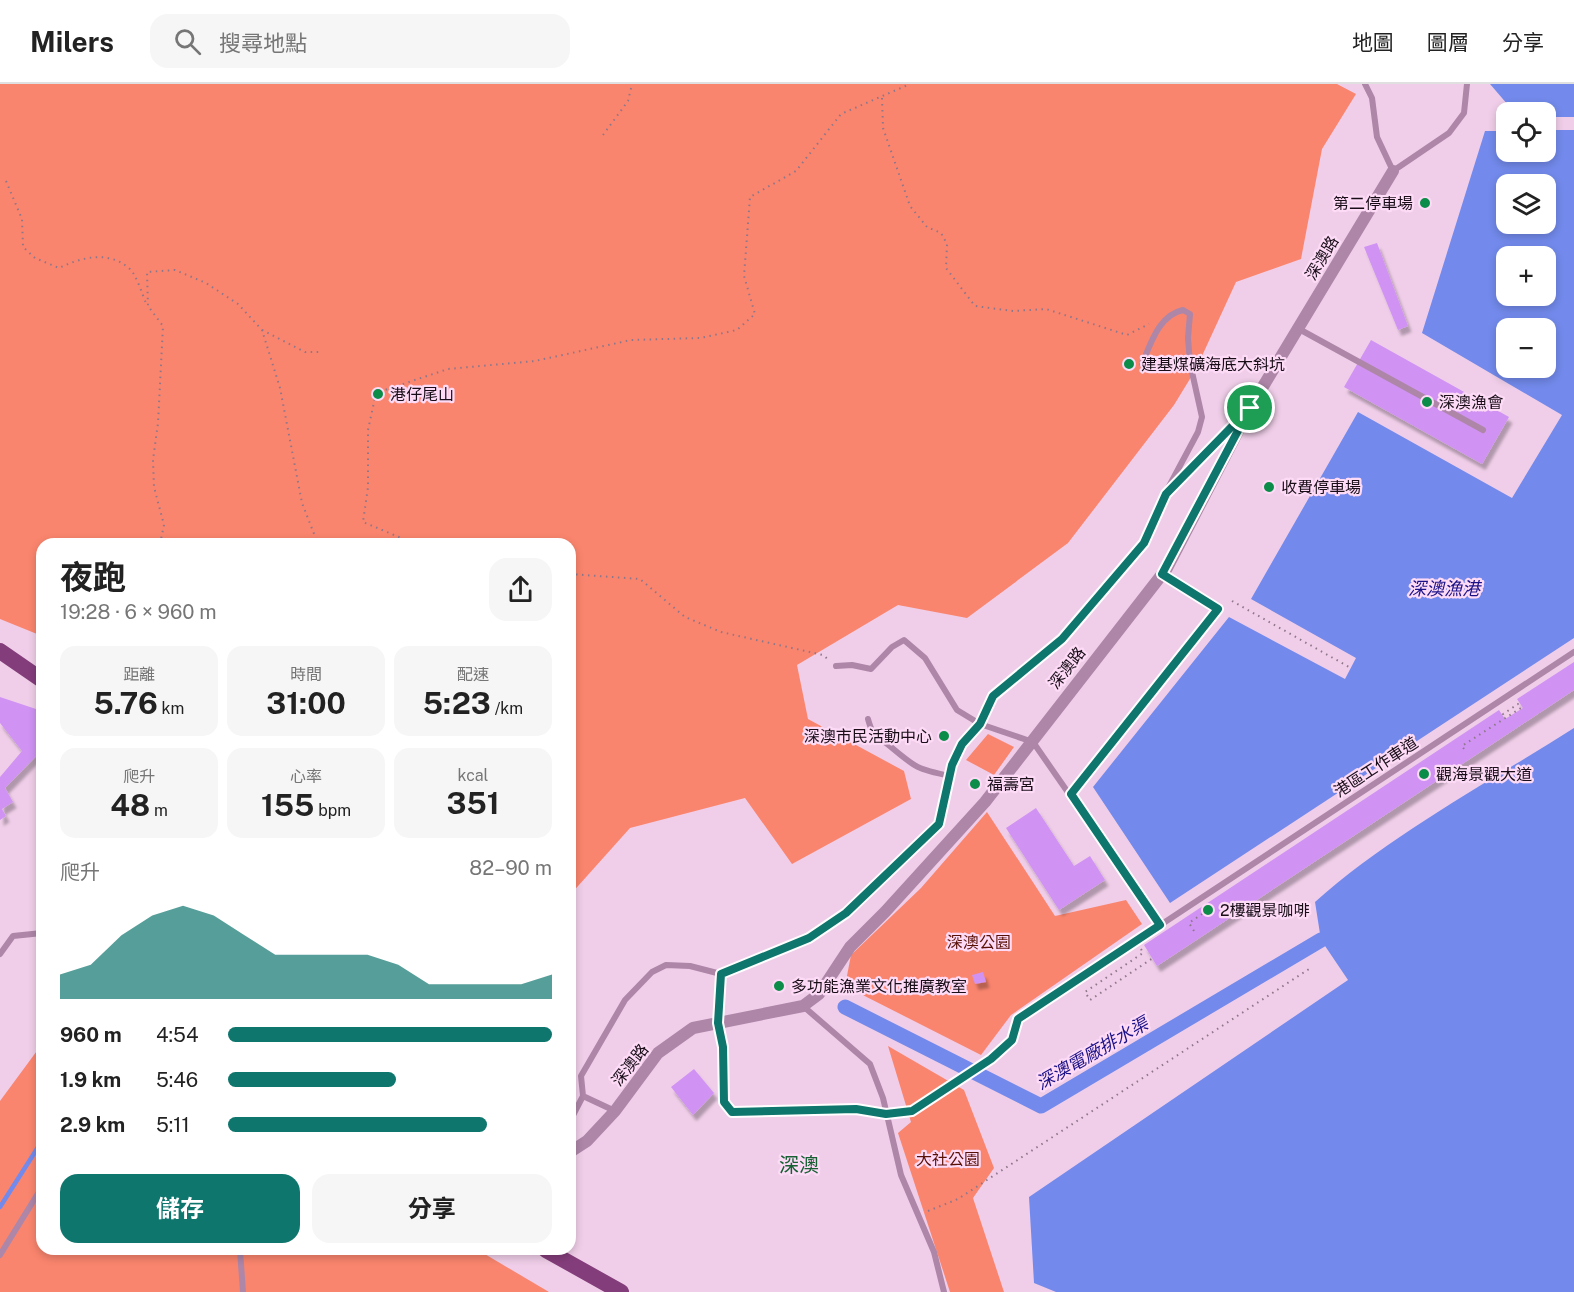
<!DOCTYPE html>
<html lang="zh-TW">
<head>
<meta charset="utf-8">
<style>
	:root { --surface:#fff; --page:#f6f6f6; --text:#222; --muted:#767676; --line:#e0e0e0; --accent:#0f766e }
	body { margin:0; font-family:"Public Sans","Noto Sans TC",sans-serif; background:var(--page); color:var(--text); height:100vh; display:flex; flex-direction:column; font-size:22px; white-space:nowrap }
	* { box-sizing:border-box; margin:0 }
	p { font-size:20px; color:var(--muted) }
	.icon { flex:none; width:33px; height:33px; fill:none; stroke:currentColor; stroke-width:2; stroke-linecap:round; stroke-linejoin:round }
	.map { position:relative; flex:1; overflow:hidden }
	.panel { position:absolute; left:36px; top:454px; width:540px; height:717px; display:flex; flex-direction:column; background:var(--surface); border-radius:18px; box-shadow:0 3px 9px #0003 }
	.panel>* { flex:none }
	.tools { position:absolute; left:1496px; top:18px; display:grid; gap:12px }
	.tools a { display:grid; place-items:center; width:60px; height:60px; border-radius:12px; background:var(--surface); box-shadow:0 3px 9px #0003; font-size:30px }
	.pin { position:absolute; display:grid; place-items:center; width:51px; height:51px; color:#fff; margin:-26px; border:3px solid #fff; border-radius:50%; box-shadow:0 2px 6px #0007 }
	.round { display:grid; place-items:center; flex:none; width:63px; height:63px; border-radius:18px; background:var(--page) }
	.summary { display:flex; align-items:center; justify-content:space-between; height:102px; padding:0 24px }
	h1 { font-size:33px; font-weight:700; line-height:45px }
	.stats { display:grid; grid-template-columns:repeat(3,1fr); gap:9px; height:102px; padding:6px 24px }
	.stats div { display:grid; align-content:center; border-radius:15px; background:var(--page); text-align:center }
	.stats b { font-size:30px; font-weight:700 }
	.stats small { font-size:16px; font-weight:400 }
	.stats p { font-size:16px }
	.chart { height:168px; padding:12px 24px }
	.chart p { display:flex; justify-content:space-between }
	.chart svg { width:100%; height:108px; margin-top:6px; fill:var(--accent); opacity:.7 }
	.primary-button { display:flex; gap:12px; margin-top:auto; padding:12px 24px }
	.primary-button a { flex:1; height:69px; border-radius:18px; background:var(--accent); color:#fff; font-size:24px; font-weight:700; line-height:69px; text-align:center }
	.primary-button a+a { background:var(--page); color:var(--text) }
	ul { padding:0 24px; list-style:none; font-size:20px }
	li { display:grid; grid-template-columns:96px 72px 1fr; align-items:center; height:45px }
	li i { height:15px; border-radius:8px; background:var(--accent) }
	header { display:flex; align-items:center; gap:36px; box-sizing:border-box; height:84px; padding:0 30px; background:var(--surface); border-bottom:2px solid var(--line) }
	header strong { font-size:28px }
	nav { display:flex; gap:33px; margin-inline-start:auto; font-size:21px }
	.search { width:420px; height:54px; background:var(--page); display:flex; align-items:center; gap:15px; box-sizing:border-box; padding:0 21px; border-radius:18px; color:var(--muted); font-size:22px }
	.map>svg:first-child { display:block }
	.green { fill:#fa856e }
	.water { fill:#738aec; fill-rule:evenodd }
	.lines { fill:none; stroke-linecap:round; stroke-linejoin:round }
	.stream { stroke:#738aec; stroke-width:4.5 }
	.canal { stroke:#738aec; stroke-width:15 }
	.building { fill:#d093f4; filter:url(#shadow) }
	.path { stroke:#8f778a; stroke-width:2; stroke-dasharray:1.5 4.5; stroke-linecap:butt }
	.service { stroke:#ae86a8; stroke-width:6 }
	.minor { stroke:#ae86a8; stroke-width:12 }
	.primary { stroke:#843d7b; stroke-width:16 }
	.route-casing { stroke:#fff; stroke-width:12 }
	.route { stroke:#0f766e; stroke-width:8 }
	.poi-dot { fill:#0c8c49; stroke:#fddbf7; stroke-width:2 }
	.labels { text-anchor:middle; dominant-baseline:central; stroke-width:4.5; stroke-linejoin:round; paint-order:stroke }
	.poi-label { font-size:16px; fill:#190e18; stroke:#fddbf7; text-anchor:start }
	.street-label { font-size:16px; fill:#190e18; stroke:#fddbf7 }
	.park-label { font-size:16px; fill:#591005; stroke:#fddbf7 }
	.water-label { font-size:18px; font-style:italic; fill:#1b1187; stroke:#fddbf7 }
	.quarter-label { font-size:20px; fill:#186034; stroke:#fddbf7 }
</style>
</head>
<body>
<header>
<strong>Milers</strong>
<div class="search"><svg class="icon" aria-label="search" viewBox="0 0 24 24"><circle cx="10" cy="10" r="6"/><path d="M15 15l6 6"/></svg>搜尋地點</div>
<nav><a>地圖</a><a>圖層</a><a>分享</a></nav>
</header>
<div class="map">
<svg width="1574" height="1208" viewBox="0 0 1574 1208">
	<defs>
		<filter id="shadow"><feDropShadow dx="3.5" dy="6" stdDeviation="1.5" flood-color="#0004"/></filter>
	</defs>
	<rect width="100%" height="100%" fill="#f0cee9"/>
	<path class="green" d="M0,0H1337L1356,10L1322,65L1301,175L1236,198L1196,285L1174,321L1068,459L967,534L898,521L797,581L808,635L904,687L911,715L792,780L745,714L630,744L570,811V460H42V552L0,535Z
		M988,650L1014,663L994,691L966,676Z
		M987,728L1055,832L1126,816L1142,840L1011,931L981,971L845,902L851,871L921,804Z
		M42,960V1166H478L549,1208H0V1017Z
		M888,962L964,1006L994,1084L973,1114L1004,1208H950L898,1049L911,1038Z"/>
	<path class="water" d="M1490,0H1574V33H1545V28H1514Z
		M1545,46H1574V554L1170,819L1093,703L1229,533L1345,595L1356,574L1251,515L1358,328L1512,414L1562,331L1422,249L1485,47H1506V68H1545ZM1506,100H1545V140H1506ZM1545,172V212H1506V172ZM1506,244H1545V284H1506Z
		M1574,644V1208H1056L1034,1199L1029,1113L1348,896L1321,856L1315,818C1390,751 1489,698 1574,644Z"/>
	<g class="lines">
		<path class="stream" d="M0,1123L42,1057"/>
		<path class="canal" d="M845,923L1041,1022L1321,856"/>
	</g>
	<path class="building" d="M1377,159L1408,242L1398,246L1364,163Z
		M1371,256L1509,333L1482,380L1344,303Z
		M1574,578V606L1157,882L1144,861L1499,626L1505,635L1523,624L1517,615Z
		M0,613L42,627V666L5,704L13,718L2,725L6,732L0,736V693L22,667L0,639Z
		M1036,724L1074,782L1090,772L1105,796L1059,826L1006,744Z
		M983,888L986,898L975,900L972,891Z
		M694,985L714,1009L693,1031L671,1003Z"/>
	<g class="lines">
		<path class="path" d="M882,14L883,44L910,122L927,143L941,149L947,160L946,184L975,222L1013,227L1046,225L1127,251L1149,240
			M603,51L628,17L632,0
			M6,97L22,135L23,163L35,174L59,184C82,173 109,166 130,185C137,192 142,210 146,219
			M262,246L305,268H321
			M160,460L164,441L154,403L153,376L158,339L163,242L148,222L147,188L175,186L206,199L238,220L262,246L280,304L302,419L318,460
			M409,460L406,456L363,438L368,403V346L376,309L448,285L535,277L631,256L700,254L737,246L755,230L744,192L750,113L796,87L841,30L910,0
			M570,490L640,495L685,533L721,548L823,571L829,576
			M1232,517L1349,583
			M1464,665L1462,662L1521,624L1518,620L1503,630L1501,628
			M1194,847L1189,839L1202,830L1201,828
			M1141,865L1143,869L1085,908L1090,916L1153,874
			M928,1127L958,1115L1309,885"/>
		<path class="service" d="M1365,0L1372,14L1377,53L1393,87L1449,49L1464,29L1467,0
			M1299,245L1483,346
			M1173,402L1243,330
			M836,582L852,581L871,585L892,563L904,556L925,574L957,626L980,640L1033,658L1160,841
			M868,635C873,654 877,651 891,663C916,684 917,685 950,692
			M1071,710L1218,525L1162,490
			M0,870L13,852L42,849
			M721,890L718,939L723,963L724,1018L732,1027L856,1025L886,1030L912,1027L991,975L1013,956L1018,935L1574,568
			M803,922L870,980L883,1014L901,1091L934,1168L944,1208
			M583,1012L615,1027
			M570,1037L583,1012L581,992L625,916L652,888L666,881L690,882L721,890L809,854L846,829L939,740L952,681L962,660L980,640L994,613L1062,555L1144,459L1159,421L1198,348L1202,333L1190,279L1188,254L1190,230L1183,226C1159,231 1151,259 1142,280
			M240,1166L243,1208
			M0,1171L42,1103"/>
		<path class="minor" d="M570,1068L587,1057L615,1027L658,969L693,944L803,922L819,910L850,863L885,828L985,718L1167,484L1250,324L1393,87"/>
		<path class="primary" d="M0,567L42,596
			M546,1166L621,1208"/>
	</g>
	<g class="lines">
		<defs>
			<path id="route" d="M1250,324L1162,490L1218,525L1071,710L1160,841L1018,935L1012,956L991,975L912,1027L886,1030L856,1025L732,1028L724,1018L723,963L718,939L721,890L809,854L846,829L939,740L952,681L962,660L980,640L993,612L1062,555L1144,459L1166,410Z"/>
		</defs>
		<use href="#route" class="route-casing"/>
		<use href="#route" class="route"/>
	</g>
	<g class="poi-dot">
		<circle cx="1425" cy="119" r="6"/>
		<circle cx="1129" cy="280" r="6"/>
		<circle cx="378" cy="310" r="6"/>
		<circle cx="1427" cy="318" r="6"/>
		<circle cx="1269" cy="403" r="6"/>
		<circle cx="944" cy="652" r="6"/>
		<circle cx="1424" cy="690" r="6"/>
		<circle cx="975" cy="700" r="6"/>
		<circle cx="1208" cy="826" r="6"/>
		<circle cx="779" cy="902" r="6"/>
	</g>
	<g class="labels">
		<g class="poi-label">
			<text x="1413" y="119" text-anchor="end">第二停車場</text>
			<text x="1141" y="280">建基煤礦海底大斜坑</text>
			<text x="390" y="310">港仔尾山</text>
			<text x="1439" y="318">深澳漁會</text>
			<text x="1281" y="403">收費停車場</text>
			<text x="932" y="652" text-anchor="end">深澳市民活動中心</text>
			<text x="1436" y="690">觀海景觀大道</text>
			<text x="987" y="700">福壽宮</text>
			<text x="1220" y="826">2樓觀景咖啡</text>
			<text x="791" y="902">多功能漁業文化推廣教室</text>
		</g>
		<g class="street-label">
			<text transform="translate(1322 174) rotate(-59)">深澳路</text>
			<text transform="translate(1067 584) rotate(-52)">深澳路</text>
			<text transform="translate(1376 683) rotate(-33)">港區工作車道</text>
			<text transform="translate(630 981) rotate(-52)">深澳路</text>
		</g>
		<g class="park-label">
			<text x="979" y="858">深澳公園</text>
			<text x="948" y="1075">大社公園</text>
		</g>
		<g class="water-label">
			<text x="1444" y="504">深澳漁港</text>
			<text transform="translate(1092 969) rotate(-30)">深澳電廠排水渠</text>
		</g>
		<g class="quarter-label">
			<text x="799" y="1081">深澳</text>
		</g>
	</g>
</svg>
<div class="tools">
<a><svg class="icon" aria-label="locate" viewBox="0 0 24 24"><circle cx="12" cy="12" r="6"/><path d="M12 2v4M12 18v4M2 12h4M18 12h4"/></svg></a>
<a><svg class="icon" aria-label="layers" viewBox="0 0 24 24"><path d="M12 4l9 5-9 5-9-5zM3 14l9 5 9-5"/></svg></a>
<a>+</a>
<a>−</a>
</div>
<div class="pin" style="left:1250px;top:324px;background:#1e9e55"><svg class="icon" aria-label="arrive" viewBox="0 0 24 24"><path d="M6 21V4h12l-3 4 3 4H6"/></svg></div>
<section class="panel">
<div class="summary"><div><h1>夜跑</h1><p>19:28 · 6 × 960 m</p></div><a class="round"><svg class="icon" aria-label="share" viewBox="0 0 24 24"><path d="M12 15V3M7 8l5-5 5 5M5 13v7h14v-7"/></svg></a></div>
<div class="stats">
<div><p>距離</p><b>5.76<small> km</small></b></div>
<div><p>時間</p><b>31:00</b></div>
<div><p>配速</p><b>5:23<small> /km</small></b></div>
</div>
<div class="stats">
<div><p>爬升</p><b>48<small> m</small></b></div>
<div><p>心率</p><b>155<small> bpm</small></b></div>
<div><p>kcal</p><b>351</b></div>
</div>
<div class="chart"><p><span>爬升</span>82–90 m</p>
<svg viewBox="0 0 160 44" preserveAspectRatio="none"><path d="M0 44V34L10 30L20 18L30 10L40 6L50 10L60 18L70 26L80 26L90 26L100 26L110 30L120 38L130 38L140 38L150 38L160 34V44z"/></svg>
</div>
<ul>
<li><b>960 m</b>4:54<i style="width:100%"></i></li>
<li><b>1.9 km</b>5:46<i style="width:52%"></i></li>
<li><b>2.9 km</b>5:11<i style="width:80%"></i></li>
</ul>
<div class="primary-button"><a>儲存</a><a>分享</a></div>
</section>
</div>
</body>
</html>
